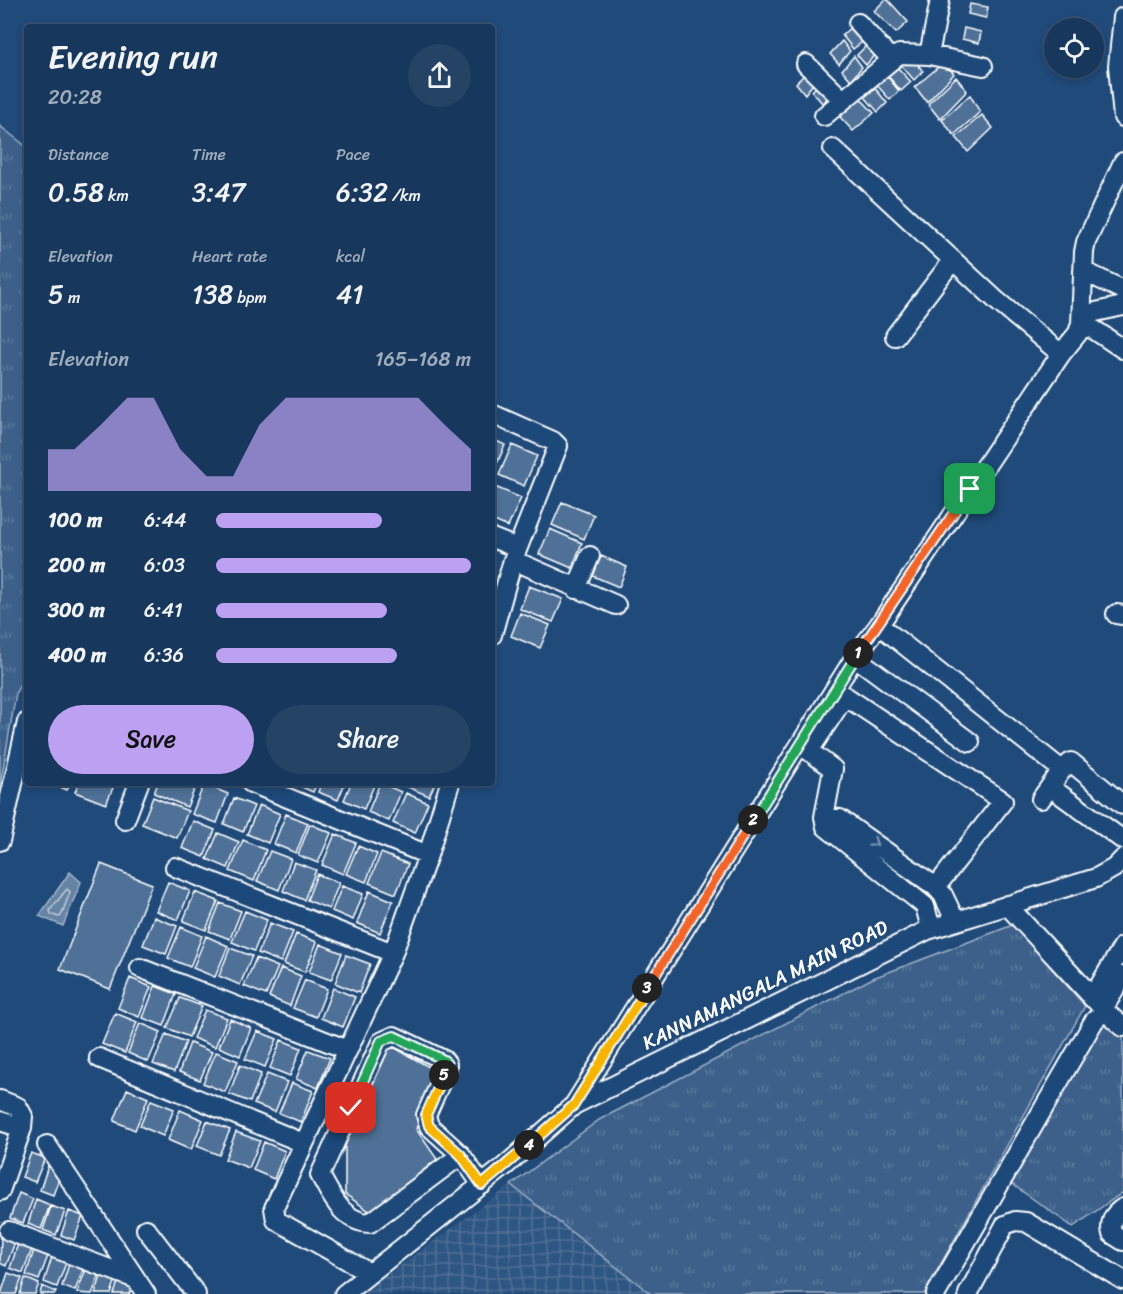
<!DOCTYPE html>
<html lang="en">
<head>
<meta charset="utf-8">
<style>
	:root { --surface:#17385c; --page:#244365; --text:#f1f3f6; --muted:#9eacbb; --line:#365272; --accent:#bca0f2 }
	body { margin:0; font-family:Sriracha,sans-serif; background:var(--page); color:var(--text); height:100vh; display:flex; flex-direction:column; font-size:22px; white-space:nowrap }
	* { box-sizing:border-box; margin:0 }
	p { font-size:20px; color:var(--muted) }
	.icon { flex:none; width:33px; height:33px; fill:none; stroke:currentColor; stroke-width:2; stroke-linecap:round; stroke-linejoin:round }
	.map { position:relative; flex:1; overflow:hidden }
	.drawer { position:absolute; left:24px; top:24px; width:471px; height:762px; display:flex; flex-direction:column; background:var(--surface); border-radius:6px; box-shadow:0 3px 9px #0003,0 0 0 2px var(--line) }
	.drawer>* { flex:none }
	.controls { position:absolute; left:1044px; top:18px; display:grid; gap:12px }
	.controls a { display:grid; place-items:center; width:60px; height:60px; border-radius:50%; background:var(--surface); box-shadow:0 3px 9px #0003,0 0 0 2px var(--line); font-size:30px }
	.pin { position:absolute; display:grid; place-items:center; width:51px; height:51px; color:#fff; margin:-26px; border-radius:12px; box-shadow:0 3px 9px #0006 }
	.km { position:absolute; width:30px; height:30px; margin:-15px; border-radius:50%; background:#222; color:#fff; font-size:16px; line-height:30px; text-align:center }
	.round { display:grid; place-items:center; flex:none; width:63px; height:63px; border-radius:32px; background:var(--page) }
	.summary { display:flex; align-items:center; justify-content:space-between; height:102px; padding:0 24px }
	h1 { font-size:33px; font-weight:600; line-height:45px }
	.figures { display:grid; grid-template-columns:repeat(3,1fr); gap:9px; height:102px; padding:6px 24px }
	.figures div { display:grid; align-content:center }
	.figures b { font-size:26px; font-weight:600 }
	.figures small { font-size:16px; font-weight:400 }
	.figures p { font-size:16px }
	.chart { height:168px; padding:12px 24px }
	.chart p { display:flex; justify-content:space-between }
	.chart svg { width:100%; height:108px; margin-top:6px; fill:var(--accent); opacity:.7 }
	.primary-button { display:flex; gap:12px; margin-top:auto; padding:12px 24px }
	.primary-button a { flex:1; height:69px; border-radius:36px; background:var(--accent); color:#111; font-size:24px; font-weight:600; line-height:69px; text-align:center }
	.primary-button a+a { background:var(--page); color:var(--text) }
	ul { padding:0 24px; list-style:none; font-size:20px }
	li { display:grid; grid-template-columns:96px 72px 1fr; align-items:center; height:45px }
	li i { height:15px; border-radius:8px; background:var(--accent) }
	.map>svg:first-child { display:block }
	.industrial { fill:url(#industrial-grid) }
	.grass { fill:url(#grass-tufts); stroke:#9eb0c5; stroke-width:1.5 }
	.water { fill:#6583a4; stroke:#a3b5c8; stroke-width:1.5 }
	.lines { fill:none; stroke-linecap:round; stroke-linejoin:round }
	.shore { stroke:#c1cddb; stroke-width:1.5 }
	.building { fill:#507197; stroke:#fff; stroke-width:1.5 }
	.minor-casing { stroke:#fff; stroke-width:22 }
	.minor { stroke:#1f4a7a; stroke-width:18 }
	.oneway { stroke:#7992af }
	.split-1-casing { stroke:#fff; stroke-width:12 }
	.split-2-casing { stroke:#fff; stroke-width:12 }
	.split-3-casing { stroke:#fff; stroke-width:12 }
	.split-4-casing { stroke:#fff; stroke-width:12 }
	.split-5-casing { stroke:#fff; stroke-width:12 }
	.split-6-casing { stroke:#fff; stroke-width:12 }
	.split-1 { stroke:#f0652b; stroke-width:8 }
	.split-2 { stroke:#22a559; stroke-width:8 }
	.split-3 { stroke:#f0652b; stroke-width:8 }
	.split-4 { stroke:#f5b400; stroke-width:8 }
	.split-5 { stroke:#f5b400; stroke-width:8 }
	.split-6 { stroke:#22a559; stroke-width:8 }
	.labels { text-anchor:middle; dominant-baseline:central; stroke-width:4.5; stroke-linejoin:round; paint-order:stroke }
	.street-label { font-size:20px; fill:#fff; stroke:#1f4a7a }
</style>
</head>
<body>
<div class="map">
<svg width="1123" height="1294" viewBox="0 0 1123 1294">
	<defs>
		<pattern id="industrial-grid" width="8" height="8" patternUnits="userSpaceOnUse" patternTransform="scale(1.5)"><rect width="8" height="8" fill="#2e5683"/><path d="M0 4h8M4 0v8" fill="none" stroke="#4d6f96"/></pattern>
		<pattern id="grass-tufts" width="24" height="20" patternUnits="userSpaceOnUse" patternTransform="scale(1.5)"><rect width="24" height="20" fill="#3c618b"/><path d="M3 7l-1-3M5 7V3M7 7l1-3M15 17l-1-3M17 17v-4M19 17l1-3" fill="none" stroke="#59799c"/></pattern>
	</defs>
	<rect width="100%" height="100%" fill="#1f4a7a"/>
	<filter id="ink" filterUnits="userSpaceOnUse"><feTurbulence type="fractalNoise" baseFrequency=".0167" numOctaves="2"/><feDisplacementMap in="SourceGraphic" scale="12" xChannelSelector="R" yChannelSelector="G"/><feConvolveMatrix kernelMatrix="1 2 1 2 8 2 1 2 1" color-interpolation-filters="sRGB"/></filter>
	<g filter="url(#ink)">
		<path class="industrial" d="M511,1185L651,1294H361Z"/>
		<path class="grass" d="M0,126L27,147V667L16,693L0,787Z
			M1013,925L1085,1006L924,1294H651L511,1185L599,1120L873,978Z
			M1105,1020L1123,1036V1192L1073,1227L1009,1182Z"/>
		<path class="water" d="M70,872L81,882L63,926L39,916Z"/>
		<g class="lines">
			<path class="shore" d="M67,889L70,892L61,916L58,917L51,914L50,910Z"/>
		</g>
		<path class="building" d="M885,0H888L908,22L896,33L874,11Z
			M970,4L988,7L986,18L968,14Z
			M852,26L865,40L853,49L842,35Z
			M964,28L981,32L979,43L962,39Z
			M842,41L850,51L839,64L830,54Z
			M870,42L877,52L866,65L857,55Z
			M854,56L862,67L851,80L842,70Z
			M911,57L923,71L914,80L901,65Z
			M944,62L954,74L927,102L915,87Z
			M898,68L911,82L901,91L888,76Z
			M809,70L816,80L805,94L796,83Z
			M887,76L899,91L890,100L877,85Z
			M956,77L967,91L940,119L928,104Z
			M820,83L831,96L822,103L812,91Z
			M875,88L887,103L878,112L865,97Z
			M970,95L980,112L954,135L942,120Z
			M860,98L874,113L853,131L840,117Z
			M982,115L993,128L968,152L956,137Z
			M492,439L505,445L492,475Z
			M512,445L537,456L524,486L499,475Z
			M495,487L521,498L508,527L492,520V494Z
			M562,502L594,515L584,539L552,525Z
			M550,529L582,543L572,568L539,554Z
			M601,556L627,567L619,587L593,576Z
			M529,586L563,599L553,622L520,609Z
			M520,613L550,625L540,648L511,636Z
			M50,783H70L67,790Z
			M79,783H115L106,804L75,792Z
			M158,783H197L187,807L154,793Z
			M293,783H317L313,792Z
			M321,783H345L338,800L318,792Z
			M351,783H375L364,809L344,800Z
			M380,783L401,792L389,821L368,812Z
			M407,783H435L429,796L405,786Z
			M204,784L228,794L217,823L192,814Z
			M406,793L428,803L415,833L393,823Z
			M153,797L188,811L177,838L142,824Z
			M234,798L254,806L243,832L224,824Z
			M259,805L280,814L268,843L247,834Z
			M286,814L308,823L296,853L274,844Z
			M193,821L215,830L204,857L182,848Z
			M310,824L331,833L318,863L298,855Z
			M218,833L239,842L228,868L207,859Z
			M335,834L356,843L343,874L322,865Z
			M243,840L266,850L254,881L230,871Z
			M358,846L377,854L366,882L346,874Z
			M270,851L291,859L279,890L257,881Z
			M381,853L408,864L396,894L369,883Z
			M294,862L316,870L304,900L283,891Z
			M101,864L152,884L110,989L60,969Z
			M317,874L339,883L329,909L307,900Z
			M168,882L190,891L178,920L156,911Z
			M342,886L363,894L353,920L332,911Z
			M369,891L393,901L380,933L357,923Z
			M195,892L218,901L206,930L183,921Z
			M220,903L241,911L230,939L209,931Z
			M245,911L267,920L254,951L232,942Z
			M154,917L177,926L166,954L143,945Z
			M270,923L293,932L281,962L258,953Z
			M181,927L202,936L190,967L168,958Z
			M296,934L317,942L305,972L284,964Z
			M206,936L228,946L215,977L193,968Z
			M320,944L342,953L331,980L309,972Z
			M230,948L252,956L240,985L219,976Z
			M346,955L370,964L359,993L335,983Z
			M256,958L278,967L266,995L244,986Z
			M281,968L301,976L290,1006L269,997Z
			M130,978L151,987L139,1017L118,1008Z
			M305,980L327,989L316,1017L293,1008Z
			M155,986L176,994L164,1026L143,1018Z
			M333,988L355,997L343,1027L321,1018Z
			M180,998L202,1006L189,1037L167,1028Z
			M205,1010L227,1018L215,1047L193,1038Z
			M115,1013L137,1022L125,1053L102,1044Z
			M230,1019L251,1028L240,1056L219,1047Z
			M140,1023L161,1032L148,1062L128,1053Z
			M257,1031L277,1039L265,1067L245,1059Z
			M166,1034L186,1042L174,1072L153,1064Z
			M281,1040L301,1048L290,1076L270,1068Z
			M190,1043L212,1052L200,1080L179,1072Z
			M388,1044L438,1072L416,1129L437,1159L372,1213L345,1194V1146Z
			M308,1050L330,1058L318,1088L296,1079Z
			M216,1052L238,1061L225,1092L203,1083Z
			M240,1065L261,1074L250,1102L229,1094Z
			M267,1074L287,1082L275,1112L254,1104Z
			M292,1083L313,1091L301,1122L279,1113Z
			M127,1089L148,1098L135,1130L114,1121Z
			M151,1100L174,1109L163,1136L140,1126Z
			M180,1110L203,1120L191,1150L168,1140Z
			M207,1121L230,1130L219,1155L197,1146Z
			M236,1132L260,1141L249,1168L225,1159Z
			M264,1142L285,1151L274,1179L253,1170Z
			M31,1153L45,1158L35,1182L22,1177Z
			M48,1166L62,1171L53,1195L40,1190Z
			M19,1193L33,1199L23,1223L10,1218Z
			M36,1199L50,1205L41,1229L28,1224Z
			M51,1206L65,1211L56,1235L43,1230Z
			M69,1211L83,1216L74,1240L61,1235Z
			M1,1236L15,1242L6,1266L0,1263Z
			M18,1244L32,1249L23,1273L10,1268Z
			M34,1250L48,1256L39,1280L26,1275Z
			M52,1257L66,1263L57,1287L44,1282Z
			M70,1261L84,1267L75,1291L62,1286Z
			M86,1269L100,1274L92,1294L77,1293Z
			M8,1273L22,1278L16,1294H1Z
			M102,1274L116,1279L111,1294H95Z
			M25,1278L39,1284L35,1294H20Z
			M119,1279L133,1285L129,1294H114Z
			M42,1286L56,1292L55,1294H40Z"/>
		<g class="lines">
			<defs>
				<path id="minor" d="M1123,17L1118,66L1123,117
					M858,23L892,60
					M929,55L940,0
					M806,64L843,100
					M824,116L899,54L929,55L983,66
					M833,149L997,301L1061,354
					M1083,271L1123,290
					M1082,315L1123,306
					M1081,323L1096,331L1123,349
					M895,336L953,260
					M492,414L553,441L558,446L513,560L492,635
					M492,538L517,548
					M513,560L616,605
					M576,589L590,556
					M1116,614L1123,615
					M879,625L1062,770
					M855,657L970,742
					M251,783L428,855
					M1050,787L1123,840
					M1041,799L1062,770L1071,762L1123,805
					M824,817L840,819L936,887L943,895L955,920
					M125,820L139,783
					M0,841L27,722
					M175,867L393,953
					M1007,905L1108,1014
					M931,929L925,906L826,827L824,817L833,769L809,751L845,696L1003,801L936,887
					M140,968L348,1050
					M1092,998L1123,946
					M1103,1009L1123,976
					M99,1058L303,1143
					M0,1100L18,1107L23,1116L22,1128L0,1191
					M574,1105L855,657L879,625L1061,354L1078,333L1081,323L1084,252L1086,242L1123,162
					M0,1121L22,1128
					M47,1145L146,1294
					M461,1155L370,1223C343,1222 332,1197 320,1175L381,1042L394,1036L444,1060L447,1064V1068L426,1115L429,1126L461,1155L482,1185
					M1123,1208C1113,1214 1109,1223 1112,1234L1123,1241
					M146,1229L196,1294
					M9,1231L136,1279
					M370,1273L276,1220L274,1208L393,953L428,855L450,783
					M344,1294L505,1166L574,1105L928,930L1096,878L1114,868L1123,859
					M936,1294L1094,1021L1102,1013L1108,1014L1123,1027
					M968,1294L1005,1225L1015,1221L1026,1222L1123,1280"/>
			</defs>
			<use href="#minor" class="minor-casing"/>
			<use href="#minor" class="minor"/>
		</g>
		<defs><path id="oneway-chevron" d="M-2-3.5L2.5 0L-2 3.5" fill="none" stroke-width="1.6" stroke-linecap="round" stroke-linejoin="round" transform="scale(1.5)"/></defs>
		<use class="oneway" href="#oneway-chevron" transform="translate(874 843) rotate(35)"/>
	</g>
	<g class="lines" filter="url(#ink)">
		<defs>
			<path id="split-1" d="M858,653L970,489"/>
			<path id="split-2" d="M753,820L858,653"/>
			<path id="split-3" d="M647,988L753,820"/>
			<path id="split-4" d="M529,1145L574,1105L647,988"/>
			<path id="split-5" d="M444,1075L426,1115L429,1126L461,1155L482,1185L529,1145"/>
			<path id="split-6" d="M351,1108L381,1041L394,1036L444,1060L447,1064L444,1075"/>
		</defs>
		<use href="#split-1" class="split-1-casing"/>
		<use href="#split-2" class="split-2-casing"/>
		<use href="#split-3" class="split-3-casing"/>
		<use href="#split-4" class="split-4-casing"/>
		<use href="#split-5" class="split-5-casing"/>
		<use href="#split-6" class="split-6-casing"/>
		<use href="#split-1" class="split-1"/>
		<use href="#split-2" class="split-2"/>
		<use href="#split-3" class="split-3"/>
		<use href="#split-4" class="split-4"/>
		<use href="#split-5" class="split-5"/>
		<use href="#split-6" class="split-6"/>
	</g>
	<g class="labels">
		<g class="street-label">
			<text transform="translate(765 985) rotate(-26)">KANNAMANGALA MAIN ROAD</text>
		</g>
	</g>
</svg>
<div class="controls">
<a><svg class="icon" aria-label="locate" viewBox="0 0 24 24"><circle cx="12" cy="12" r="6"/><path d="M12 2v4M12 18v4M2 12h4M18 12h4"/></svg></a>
</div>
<div class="pin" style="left:970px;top:489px;background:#1e9e55"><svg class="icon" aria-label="arrive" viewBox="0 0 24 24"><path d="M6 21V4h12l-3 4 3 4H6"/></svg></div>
<div class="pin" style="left:351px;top:1108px;background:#d93025"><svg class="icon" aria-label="check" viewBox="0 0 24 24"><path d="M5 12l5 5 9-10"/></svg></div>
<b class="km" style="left:858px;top:653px">1</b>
<b class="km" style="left:753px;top:820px">2</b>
<b class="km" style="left:647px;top:988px">3</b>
<b class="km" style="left:529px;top:1145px">4</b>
<b class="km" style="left:444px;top:1075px">5</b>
<section class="drawer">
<div class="summary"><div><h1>Evening run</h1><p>20:28</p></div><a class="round"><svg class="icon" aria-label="share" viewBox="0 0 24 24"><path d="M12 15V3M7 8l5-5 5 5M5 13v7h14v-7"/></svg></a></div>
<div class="figures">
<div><p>Distance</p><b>0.58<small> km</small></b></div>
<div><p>Time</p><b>3:47</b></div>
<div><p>Pace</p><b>6:32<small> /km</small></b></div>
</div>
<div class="figures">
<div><p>Elevation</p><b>5<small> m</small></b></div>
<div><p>Heart rate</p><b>138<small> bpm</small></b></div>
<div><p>kcal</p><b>41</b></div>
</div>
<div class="chart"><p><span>Elevation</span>165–168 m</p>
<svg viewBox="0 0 160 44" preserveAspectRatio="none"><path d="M0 44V27L10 27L20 17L30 6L40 6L50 27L60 38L70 38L80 17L90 6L100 6L110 6L120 6L130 6L140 6L150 17L160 27V44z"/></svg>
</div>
<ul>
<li><b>100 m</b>6:44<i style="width:65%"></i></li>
<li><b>200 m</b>6:03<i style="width:100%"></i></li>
<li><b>300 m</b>6:41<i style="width:67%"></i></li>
<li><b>400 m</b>6:36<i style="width:71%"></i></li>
</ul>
<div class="primary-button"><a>Save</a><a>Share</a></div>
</section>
</div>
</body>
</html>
